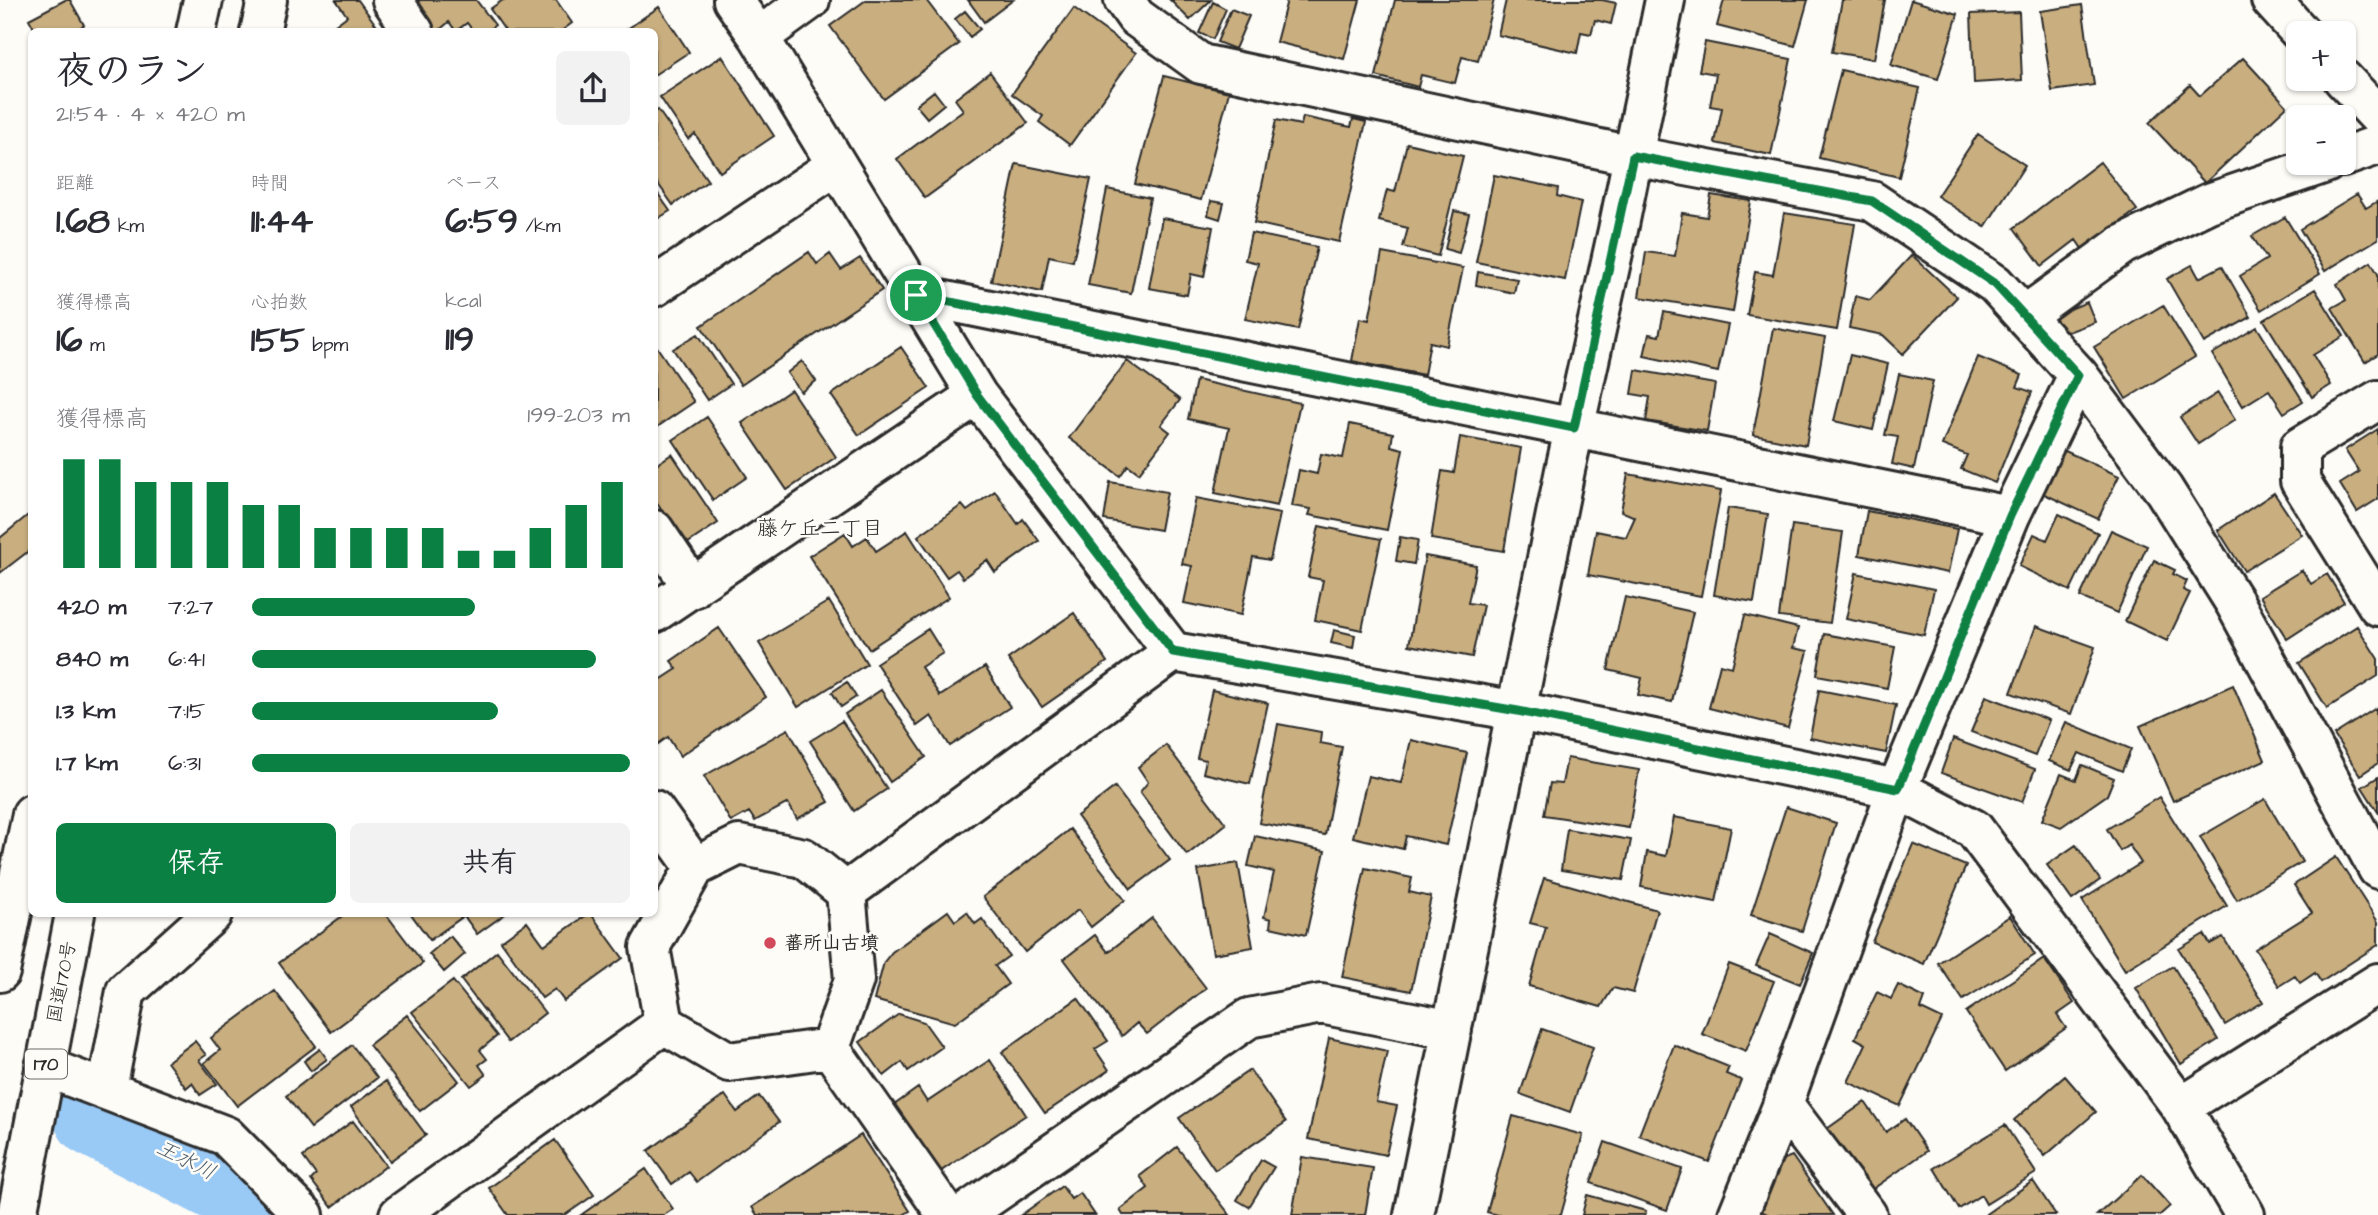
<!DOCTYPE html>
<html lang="ja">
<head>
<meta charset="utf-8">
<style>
	:root { --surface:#fff; --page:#f2f2f3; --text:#2b2b33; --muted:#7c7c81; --accent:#0b8043 }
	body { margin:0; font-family:"Architects Daughter","Klee One",sans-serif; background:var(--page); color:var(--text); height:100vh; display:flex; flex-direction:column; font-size:26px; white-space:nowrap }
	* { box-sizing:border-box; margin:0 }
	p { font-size:23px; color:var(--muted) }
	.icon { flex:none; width:38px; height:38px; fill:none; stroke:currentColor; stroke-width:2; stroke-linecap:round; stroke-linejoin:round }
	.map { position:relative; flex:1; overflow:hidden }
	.drawer { position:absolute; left:28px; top:28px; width:630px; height:889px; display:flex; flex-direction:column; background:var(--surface); border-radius:10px; box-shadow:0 2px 5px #0004 }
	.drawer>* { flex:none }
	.fabs { position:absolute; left:2286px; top:21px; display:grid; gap:14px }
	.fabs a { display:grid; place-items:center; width:70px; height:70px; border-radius:10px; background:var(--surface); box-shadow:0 2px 5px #0004; font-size:35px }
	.pin { position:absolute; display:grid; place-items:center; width:60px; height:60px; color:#fff; margin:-30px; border:4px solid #fff; border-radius:50%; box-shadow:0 2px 7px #0007 }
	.round { display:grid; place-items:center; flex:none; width:74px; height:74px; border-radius:10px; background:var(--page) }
	.head { display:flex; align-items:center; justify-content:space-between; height:119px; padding:0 28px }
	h1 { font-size:38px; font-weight:700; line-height:52px }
	.stats { display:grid; grid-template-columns:repeat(3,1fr); gap:10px; height:119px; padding:7px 28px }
	.stats div { display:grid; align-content:center }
	.stats b { font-size:35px; font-weight:700 }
	.stats small { font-size:19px; font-weight:400 }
	.stats p { font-size:19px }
	.chart { height:196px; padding:14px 28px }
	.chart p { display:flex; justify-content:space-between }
	.chart svg { width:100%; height:126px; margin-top:7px; stroke:var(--accent); stroke-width:6 }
	.primary-button { display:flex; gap:14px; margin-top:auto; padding:14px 28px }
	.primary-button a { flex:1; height:80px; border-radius:10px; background:var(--accent); color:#fff; font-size:28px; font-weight:700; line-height:80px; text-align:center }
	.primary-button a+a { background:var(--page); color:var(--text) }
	ul { padding:0 28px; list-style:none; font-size:23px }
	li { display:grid; grid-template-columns:112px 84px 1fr; align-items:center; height:52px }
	li i { height:18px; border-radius:9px; background:var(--accent) }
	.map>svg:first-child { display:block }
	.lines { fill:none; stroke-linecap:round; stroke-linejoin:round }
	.river { stroke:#99c9f5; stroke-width:88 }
	.building { fill:#c9ae7f; stroke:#2b2b2b; stroke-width:2 }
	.minor-casing { stroke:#2b2b2b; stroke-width:44 }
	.secondary-casing { stroke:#2b2b2b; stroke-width:44 }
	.trunk-casing { stroke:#2b2b2b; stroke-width:44 }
	.minor { stroke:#fdfcf7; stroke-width:38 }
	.secondary { stroke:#fdfcf7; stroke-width:38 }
	.trunk { stroke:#fdfcf7; stroke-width:38 }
	.route-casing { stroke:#fff; stroke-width:14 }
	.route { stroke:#0b8043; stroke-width:9 }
	.poi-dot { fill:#d1495b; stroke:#fdfcf7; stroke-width:2.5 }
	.labels { text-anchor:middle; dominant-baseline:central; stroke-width:5; stroke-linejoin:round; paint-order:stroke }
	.shield { fill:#fdfcf7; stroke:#6a6a68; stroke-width:2 }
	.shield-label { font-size:18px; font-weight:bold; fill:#2b2b2b }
	.poi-label { font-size:19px; font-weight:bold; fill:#2b2b2b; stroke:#fdfcf7; text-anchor:start }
	.street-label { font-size:19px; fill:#2b2b2b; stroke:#fdfcf7 }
	.neighbourhood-label { font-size:21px; fill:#2b2b2b; stroke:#fdfcf7 }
	.water-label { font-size:21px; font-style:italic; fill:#4c5a68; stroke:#fdfcf7 }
</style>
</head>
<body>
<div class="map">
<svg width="2378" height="1215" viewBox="0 0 2378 1215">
	<rect width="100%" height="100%" fill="#fdfcf7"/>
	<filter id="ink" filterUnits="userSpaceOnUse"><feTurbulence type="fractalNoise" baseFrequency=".0143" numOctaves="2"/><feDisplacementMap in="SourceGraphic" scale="14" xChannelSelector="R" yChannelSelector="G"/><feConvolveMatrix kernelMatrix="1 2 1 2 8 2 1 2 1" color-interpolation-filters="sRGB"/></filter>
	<g filter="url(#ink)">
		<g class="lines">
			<path class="river" d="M97,1114L250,1193L268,1215"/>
		</g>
		<path class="building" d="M65,0H70L84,25L72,32H36L29,19Z
			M336,0H358L381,32H326L347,16Z
			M410,0H476L495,25L486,32H474L467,23L456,31L449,22L437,32H433Z
			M503,0H556L572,23L560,32H506L490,9Z
			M866,0H926L959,44L884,99L830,26Z
			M968,0H1013L984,22Z
			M1170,0H1211L1190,20Z
			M1287,0H1360L1344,59L1276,42Z
			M1395,0H1494L1478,61L1462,57L1455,83L1421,75L1418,87L1376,76Z
			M1506,0H1602L1616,3L1611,24L1595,20L1591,34L1581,32L1577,53L1498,35Z
			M1724,0H1808L1795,46L1717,26Z
			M1842,0H1885L1874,59L1832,52Z
			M1911,0L1958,14L1938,79L1891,65Z
			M1213,2L1226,9L1213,39L1199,33Z
			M2082,5L2094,85L2052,91L2040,11Z
			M659,7L689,52L654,75V32H623Z
			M1074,8L1136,53L1070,145L1039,122L1043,116L1012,94Z
			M1231,9L1249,16L1235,49L1217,42Z
			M965,11L980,29L970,37L955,19Z
			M2019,12L2022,80L1974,83L1971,14Z
			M1705,42L1791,59L1771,155L1715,143L1722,108L1710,106L1716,74L1699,71Z
			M722,56L774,136L720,172L695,134L688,139L660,97Z
			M2243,58L2287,106L2205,183L2149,123L2190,85L2200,96Z
			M1841,70L1920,88L1899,177L1819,158Z
			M990,72L1028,123L925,198L897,159L963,110L955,99Z
			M1164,76L1229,92L1201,200L1135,184Z
			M934,91L944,104L927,118L916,105Z
			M658,110L708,181L673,205L654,178V112Z
			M1303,117L1351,127L1353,119L1366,122L1339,242L1254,223L1276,120L1301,125Z
			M1978,134L2025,165L1985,227L1937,196Z
			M1407,143L1463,156L1438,256L1403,247L1408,228L1379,221L1387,190L1395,192Z
			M2100,162L2137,210L2083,250L2076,240L2042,266L2014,228Z
			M1016,164L1091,179L1073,261L1049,256L1042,292L991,281Z
			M1494,175L1558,188L1557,196L1581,202L1565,280L1476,262Z
			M654,188L670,211L654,221Z
			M1107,189L1150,198L1131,293L1088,285Z
			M2357,194L2366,208L2378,201V239L2325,271L2300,229Z
			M1711,195L1751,201L1733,312L1639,297L1646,252L1675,256L1682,213L1707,217Z
			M1211,201L1224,203L1220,219L1208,215Z
			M1454,211L1469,214L1459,253L1445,249Z
			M1784,213L1855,224L1837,330L1747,315L1755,272L1773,275Z
			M2285,217L2320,274L2261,310L2240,276L2267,259L2252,236Z
			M1162,218L1213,227L1204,277L1191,274L1187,295L1149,288Z
			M1251,233L1317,247L1298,330L1245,319L1258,263L1245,260Z
			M809,252L817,264L830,254L841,270L860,258L882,290L741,385L701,326Z
			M1382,253L1463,268L1447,346L1430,342L1424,375L1352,361L1360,318L1369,320Z
			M1912,255L1957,297L1903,354L1883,335L1849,328L1855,296L1870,300Z
			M2371,262L2378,274V354L2365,362L2332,308L2346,300L2337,284Z
			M2192,265L2199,278L2222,266L2251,317L2204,343L2167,279Z
			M1478,272L1517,279L1514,293L1476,285Z
			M2315,289L2344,336L2313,355L2331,385L2312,397L2264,320Z
			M2087,302L2095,322L2060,335L2053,316Z
			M2163,305L2195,357L2126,399L2094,347Z
			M1664,312L1728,325L1718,372L1644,356L1649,334L1659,336Z
			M2257,327L2303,401L2284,413L2269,390L2243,406L2212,354Z
			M1773,328L1825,338L1806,445L1753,435Z
			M698,334L731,384L707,400L673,349Z
			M657,347L694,402L654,429V349Z
			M901,347L929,388L859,435L831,395Z
			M1850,355L1888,364L1873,430L1834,421Z
			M1978,357L2022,375L2017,387L2032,392L1995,483L1961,469L1967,455L1942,445Z
			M802,361L816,381L801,392L787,373Z
			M1127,361L1180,400L1161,425L1170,432L1139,473L1128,465L1120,476L1069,438Z
			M1636,370L1715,384L1707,431L1646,421L1650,397L1632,394Z
			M1899,374L1933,381L1914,469L1892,464L1898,437L1885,435Z
			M1196,380L1300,403L1277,506L1215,493L1229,428L1188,419Z
			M791,390L836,457L787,490L742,423Z
			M2218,393L2235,420L2198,444L2180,417Z
			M707,417L747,477L713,500L673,440Z
			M1350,424L1393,433L1391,446L1403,449L1387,530L1309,515L1311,509L1292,506L1299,470L1317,474L1321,454L1343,458Z
			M2378,429V499L2357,512L2340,484L2359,472L2345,450Z
			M1460,437L1521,448L1504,551L1431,539L1442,471L1454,473Z
			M2063,450L2119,476L2098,519L2042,493Z
			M672,454L718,523L685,545L654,499V466Z
			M1628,474L1721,491L1701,596L1588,575L1596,531L1626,537L1635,517L1621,511Z
			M1110,482L1167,492L1160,530L1104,520Z
			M995,491L1018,524L1023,519L1039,541L995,572L987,560L963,578L957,570L947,577L918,536L962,505L967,511Z
			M2274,493L2302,535L2244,571L2218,530Z
			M1196,498L1280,514L1270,560L1253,557L1241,615L1184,603L1192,566L1182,564Z
			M1728,508L1768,514L1754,602L1714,595Z
			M1867,511L1957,529L1948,573L1859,555Z
			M2059,514L2098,533L2070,591L2019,566L2034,534L2047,540Z
			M28,515L32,519L30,550L0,573V538Z
			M1792,525L1843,532L1830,623L1779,617Z
			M1319,526L1381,539L1362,630L1315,620L1323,580L1308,577Z
			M2111,530L2147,546L2117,613L2080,597Z
			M907,531L949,597L869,649L809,556L845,533L853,546L867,537L876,551Z
			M1400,537L1418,540L1414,564L1396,561Z
			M1425,556L1476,565L1468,603L1483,605L1472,657L1409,645Z
			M2154,560L2175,570L2173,574L2187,581L2183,590L2190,593L2167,641L2125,621Z
			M2302,570L2311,584L2327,574L2344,602L2287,639L2260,596Z
			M1856,573L1934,589L1924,635L1846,619Z
			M1625,597L1693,612L1672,702L1638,695L1642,678L1608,670Z
			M829,601L867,664L798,707L759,643Z
			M1074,613L1107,662L1042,707L1008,659Z
			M1745,615L1798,628L1793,648L1808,651L1788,728L1709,708L1720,664L1732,667Z
			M2036,626L2095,647L2071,714L2011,693Z
			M2357,626L2378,659V676L2327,708L2299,663Z
			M719,628L766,697L680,756L668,737L658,744L654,738V684L677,669L671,661Z
			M928,629L943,653L921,667L940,696L985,667L1010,707L950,746L931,716L917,726L876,663Z
			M1334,630L1355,635L1353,648L1331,643Z
			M1824,634L1895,647L1887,688L1817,675Z
			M847,682L856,697L841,707L832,692Z
			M2233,685L2265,760L2173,801L2140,726Z
			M881,690L926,757L890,782L845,714Z
			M1212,690L1268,703L1250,784L1203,773L1206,760L1197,758Z
			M1819,690L1896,705L1886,753L1810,738Z
			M1986,696L2049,720L2035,756L1971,732Z
			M2376,708L2378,763L2360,775L2334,735Z
			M842,721L887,789L854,811L810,741Z
			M2066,722L2131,749L2122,771L2079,753L2071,770L2049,761Z
			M1278,724L1321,732L1320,743L1342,747L1325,835L1259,823Z
			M788,729L829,802L797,819L788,803L755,821L749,812L731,822L704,776Z
			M1953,739L2035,769L2022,802L1941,773Z
			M1411,740L1467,753L1446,845L1406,836L1403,849L1353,837L1368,776L1401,783Z
			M1166,745L1226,824L1187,855L1140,792L1148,782L1138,767Z
			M1567,758L1639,770L1629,828L1544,815L1550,783L1562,784Z
			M2082,765L2114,778L2107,795L2061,827L2042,820L2061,774L2076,780Z
			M2378,777V812L2362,787Z
			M1115,787L1170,860L1131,889L1077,816Z
			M2159,797L2227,906L2125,970L2082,900L2141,863L2129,845L2120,851L2107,829Z
			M2265,799L2302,862L2237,900L2200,837Z
			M1786,807L1836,823L1802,931L1751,915Z
			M1674,817L1731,828L1716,902L1641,887L1647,852L1666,856Z
			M1070,829L1125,900L1091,927L1078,910L1025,952L983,897Z
			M1567,829L1631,840L1623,880L1561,870Z
			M1255,836L1325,851L1306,935L1270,927L1271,919L1264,917L1274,872L1248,866Z
			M1913,844L1966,866L1924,964L1872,942Z
			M2076,845L2100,880L2072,900L2047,865Z
			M2336,857L2378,922V945L2321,982L2315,973L2300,983L2295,976L2279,986L2255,949L2312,913L2294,885Z
			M1238,863L1253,947L1213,954L1198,870Z
			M1365,868L1412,878L1409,892L1431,897L1411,991L1342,977Z
			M1544,878L1657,910L1633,993L1613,988L1601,1007L1529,986L1546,927L1530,923Z
			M948,911L955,921L967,912L975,924L982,919L1009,956L995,966L1008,984L955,1023L874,1000L884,962L892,952Z
			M345,914H386L423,963L331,1032L279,963Z
			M411,914H505L477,934L464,916L430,940Z
			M588,914H591L623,958L564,1001L555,989L542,998L501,941L527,922L544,945Z
			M2010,916L2035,955L1963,1000L1938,963Z
			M1152,918L1206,988L1147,1034L1137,1023L1122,1036L1064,959L1095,935L1108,952Z
			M1770,934L1813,953L1800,984L1756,966Z
			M2204,934L2210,944L2223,937L2263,1002L2225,1025L2179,949Z
			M450,936L465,954L444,972L429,954Z
			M497,951L545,1013L508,1042L461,980Z
			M2044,959L2074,1003L2057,1015L2066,1028L2005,1071L1966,1012Z
			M1729,964L1774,981L1746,1051L1702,1034Z
			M2173,966L2218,1040L2181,1064L2136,988Z
			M453,981L497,1036L480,1050L487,1059L479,1065L486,1075L471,1086L412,1012Z
			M1898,985L1925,998L1921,1009L1942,1019L1900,1106L1848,1082L1866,1044L1855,1038L1877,992L1891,999Z
			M275,991L316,1046L237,1106L204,1063L220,1050L211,1038Z
			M1078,998L1108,1041L1095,1049L1109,1070L1045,1113L1002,1052Z
			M899,1014L924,1022L942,1047L908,1071L902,1062L884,1076L860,1042Z
			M407,1015L459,1081L420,1111L369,1045Z
			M1542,1029L1593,1047L1570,1112L1520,1094Z
			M1329,1038L1387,1051L1376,1102L1397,1106L1386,1155L1308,1139Z
			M195,1041L206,1055L199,1060L217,1084L200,1095L192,1083L186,1088L167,1062Z
			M352,1045L377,1078L311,1128L286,1096Z
			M1674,1045L1729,1067L1726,1074L1741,1080L1709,1162L1639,1135Z
			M320,1049L327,1059L311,1071L304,1061Z
			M990,1060L1026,1115L935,1175L890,1108L918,1088L927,1102Z
			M1250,1070L1286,1122L1215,1170L1179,1118Z
			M2065,1076L2096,1112L2045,1156L2014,1120Z
			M386,1081L426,1135L390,1161L351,1107Z
			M725,1095L737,1112L759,1096L779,1122L697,1182L689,1172L672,1184L648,1151Z
			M1865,1102L1886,1132L1905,1119L1927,1151L1867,1193L1824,1131Z
			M1513,1116L1583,1135L1561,1215H1497L1487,1212Z
			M353,1121L386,1166L332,1207L311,1180L316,1175L303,1157Z
			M2005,1125L2036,1173L1986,1204L1981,1195L1959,1209L1934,1168Z
			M861,1135L910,1211L903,1215H757L752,1207Z
			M555,1140L594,1195L565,1215H508L489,1188Z
			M1605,1142L1682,1169L1667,1210L1591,1183Z
			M1177,1147L1230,1215H1123L1120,1210L1148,1188L1140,1176Z
			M1792,1156L1833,1215H1769L1753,1207L1777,1162Z
			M1302,1157L1373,1168L1365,1215H1292Z
			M1261,1160L1274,1167L1249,1207L1237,1200Z
			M646,1169L673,1209L664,1215H581Z
			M2142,1175L2170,1206L2160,1215H2097Z
			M2033,1181L2056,1215H1987L1986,1214Z
			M1062,1186L1071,1199L1080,1193L1095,1215H1021Z
			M1587,1195L1646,1211L1645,1215H1582Z"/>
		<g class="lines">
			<defs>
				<path id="minor" d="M392,0L414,32
					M733,0L759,37L977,395L1173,652L1518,711L1897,789L1974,829L2181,1107L2245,1215
					M1124,0L1136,17L1201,64L1633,156L1872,201L1995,284L2078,375L2164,490L2235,603L2378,869
					M759,37L810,0
					M2343,157L2378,145
					M654,287L837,165
					M916,295L2010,516
					M2024,316L2122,245L2209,203L2326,163
					M2378,400L2300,447V481L2378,606
					M654,530L693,588
					M654,613L977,395
					M654,810L695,867
					M664,1024L650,947L695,867L739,845L804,858L846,892
					M830,1048L947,1215
					M45,1067L226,1136L304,1215
					M107,1089L126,991L212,914
					M2181,1107L2378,983
					M399,1215L664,1024L729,1062L830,1048L854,980L846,892L1173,652
					M963,1215L1249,1018L1321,1004L1452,1030
					M1414,1215L1565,470L1618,230L1665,0
					M1738,1215L1783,1104
					M1867,1215L1783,1104L1897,789L2010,516L2078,375"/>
				<path id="secondary" d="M2271,0L2301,33
					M2343,79L2378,116"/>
				<path id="trunk" d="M196,32L203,0
					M260,32L267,0
					M0,972L32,814
					M17,1215L75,914"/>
			</defs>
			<use href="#minor" class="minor-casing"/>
			<use href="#secondary" class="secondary-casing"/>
			<use href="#trunk" class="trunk-casing"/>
			<use href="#minor" class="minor"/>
			<use href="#secondary" class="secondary"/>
			<use href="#trunk" class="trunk"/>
		</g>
	</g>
	<g class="lines" filter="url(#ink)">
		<defs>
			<path id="route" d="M1633,156L1872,201L1995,284L2078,375L2010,516L1898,789L1518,711L1173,652L977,395L916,295L1574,428Z"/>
		</defs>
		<use href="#route" class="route-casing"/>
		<use href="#route" class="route"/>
	</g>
	<circle class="poi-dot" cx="770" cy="943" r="7"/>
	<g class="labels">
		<rect class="shield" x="25" y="1049.5" width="42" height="29" rx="5"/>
		<g class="shield-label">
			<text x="46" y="1064">170</text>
		</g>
		<g class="poi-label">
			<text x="784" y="943">蕃所山古墳</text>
		</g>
		<g class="street-label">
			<text transform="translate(62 982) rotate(-79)">国道170号</text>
		</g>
		<g class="neighbourhood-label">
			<text x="820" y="528">藤ケ丘二丁目</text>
		</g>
		<g class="water-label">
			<text transform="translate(186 1160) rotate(27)">王水川</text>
		</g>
	</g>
</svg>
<div class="fabs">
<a>+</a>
<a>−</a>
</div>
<div class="pin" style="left:916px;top:295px;background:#1e9e55"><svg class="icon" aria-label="arrive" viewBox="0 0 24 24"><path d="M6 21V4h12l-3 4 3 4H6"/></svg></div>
<section class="drawer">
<div class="head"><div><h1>夜のラン</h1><p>21:54 · 4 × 420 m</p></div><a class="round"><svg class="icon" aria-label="share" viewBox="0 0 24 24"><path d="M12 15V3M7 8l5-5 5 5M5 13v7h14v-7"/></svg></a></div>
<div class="stats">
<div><p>距離</p><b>1.68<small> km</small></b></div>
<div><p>時間</p><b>11:44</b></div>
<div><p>ペース</p><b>6:59<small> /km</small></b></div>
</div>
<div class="stats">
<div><p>獲得標高</p><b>16<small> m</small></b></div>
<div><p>心拍数</p><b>155<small> bpm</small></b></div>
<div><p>kcal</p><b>119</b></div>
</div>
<div class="chart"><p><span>獲得標高</span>199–203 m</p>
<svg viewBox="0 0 160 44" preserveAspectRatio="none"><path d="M5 44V6M15 44V6M25 44V14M35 44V14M45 44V14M55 44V22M65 44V22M75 44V30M85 44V30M95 44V30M105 44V30M115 44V38M125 44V38M135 44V30M145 44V22M155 44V14"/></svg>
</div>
<ul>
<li><b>420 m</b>7:27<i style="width:59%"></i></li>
<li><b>840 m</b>6:41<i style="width:91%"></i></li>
<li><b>1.3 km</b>7:15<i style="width:65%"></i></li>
<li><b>1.7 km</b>6:31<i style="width:100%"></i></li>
</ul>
<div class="primary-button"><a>保存</a><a>共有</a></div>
</section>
</div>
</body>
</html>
